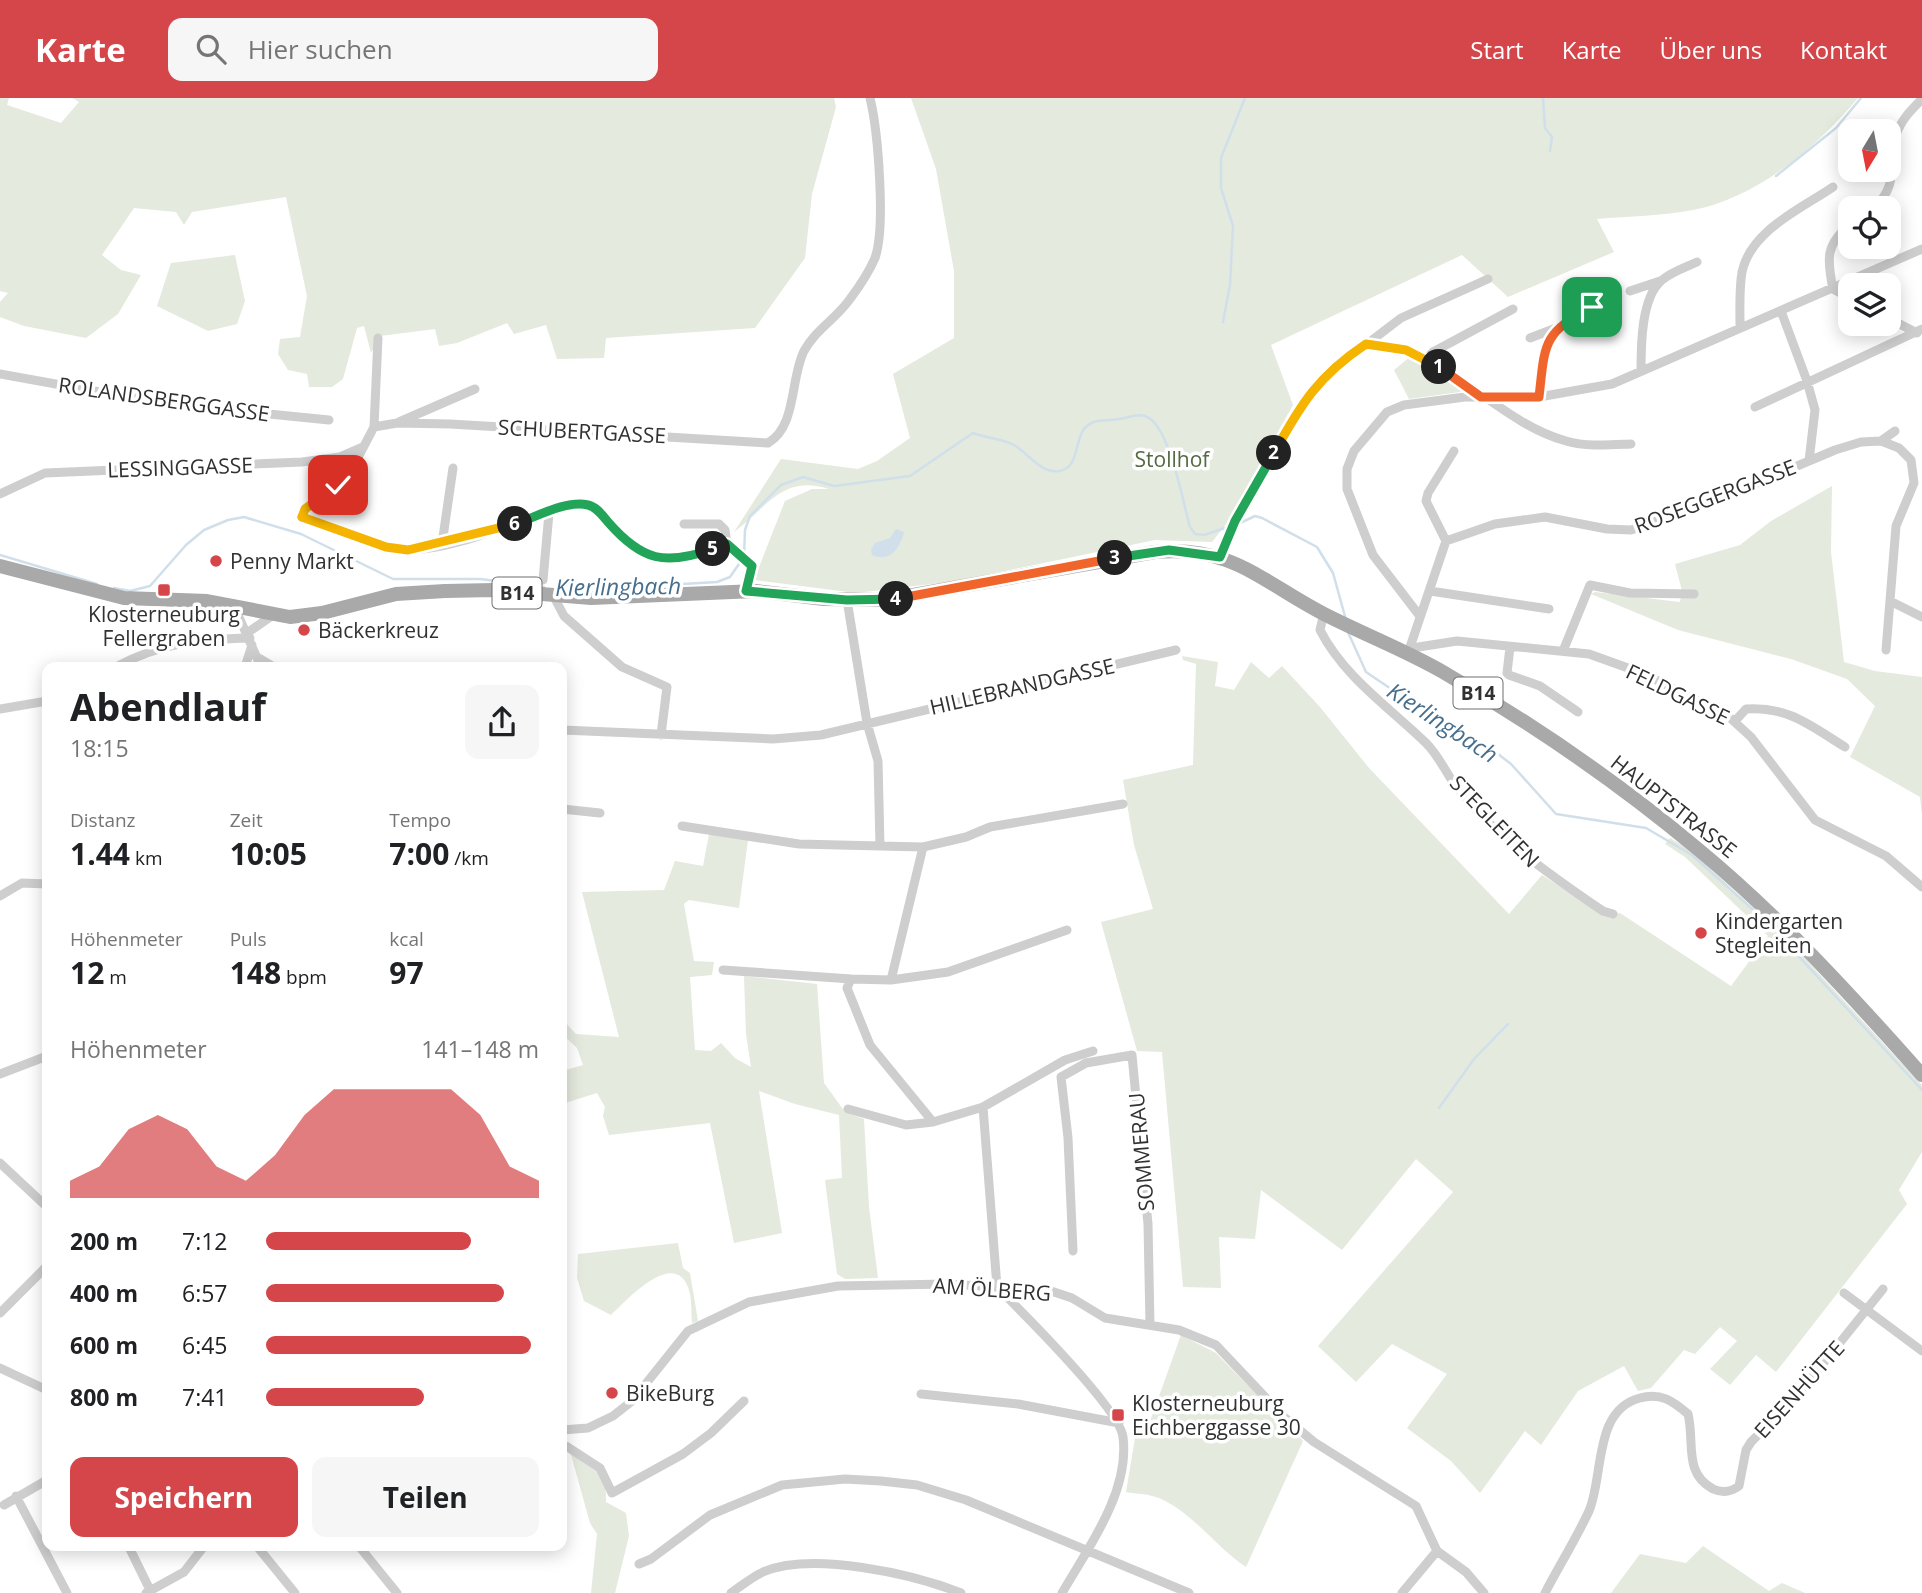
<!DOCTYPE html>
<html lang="de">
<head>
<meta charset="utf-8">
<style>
	:root { --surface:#fff; --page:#f6f6f6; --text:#202124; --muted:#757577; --accent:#d5464a }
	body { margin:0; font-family:"Open Sans",sans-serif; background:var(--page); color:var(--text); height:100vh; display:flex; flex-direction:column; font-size:26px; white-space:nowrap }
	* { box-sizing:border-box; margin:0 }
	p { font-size:23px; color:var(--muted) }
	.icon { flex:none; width:38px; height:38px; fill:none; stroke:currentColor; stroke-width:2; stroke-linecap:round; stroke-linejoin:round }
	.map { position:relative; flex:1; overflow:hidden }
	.details { position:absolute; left:42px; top:564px; width:525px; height:889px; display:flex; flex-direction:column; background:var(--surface); border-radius:14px; box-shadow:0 4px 18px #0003 }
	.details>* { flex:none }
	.needle { width:46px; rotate:190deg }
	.controls { position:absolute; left:1838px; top:21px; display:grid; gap:14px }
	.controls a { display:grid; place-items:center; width:63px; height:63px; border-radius:14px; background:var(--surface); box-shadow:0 4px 18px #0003; font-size:35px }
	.pin { position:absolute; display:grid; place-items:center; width:60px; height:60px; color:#fff; margin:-30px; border-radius:14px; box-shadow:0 4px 10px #0006 }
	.km { position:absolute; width:35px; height:35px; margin:-18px; border-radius:50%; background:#222; color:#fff; font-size:19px; line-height:35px; text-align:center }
	.round { display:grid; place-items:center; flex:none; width:74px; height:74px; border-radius:14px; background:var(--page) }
	.overview { display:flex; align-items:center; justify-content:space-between; height:119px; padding:0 28px }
	h1 { font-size:38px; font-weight:700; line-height:52px }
	.figures { display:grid; grid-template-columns:repeat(3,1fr); gap:10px; height:119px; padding:7px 28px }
	.figures div { display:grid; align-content:center }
	.figures b { font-size:30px; font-weight:700 }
	.figures small { font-size:19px; font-weight:400 }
	.figures p { font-size:19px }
	.chart { height:196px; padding:14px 28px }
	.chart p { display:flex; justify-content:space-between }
	.chart svg { width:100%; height:126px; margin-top:7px; fill:var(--accent); opacity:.7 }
	.button { display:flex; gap:14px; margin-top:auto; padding:14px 28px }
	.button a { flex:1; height:80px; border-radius:14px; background:var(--accent); color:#fff; font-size:28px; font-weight:700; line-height:80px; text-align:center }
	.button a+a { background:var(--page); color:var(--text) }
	ul { padding:0 28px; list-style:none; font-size:23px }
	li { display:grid; grid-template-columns:112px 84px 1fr; align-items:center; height:52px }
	li i { height:18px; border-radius:9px; background:var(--accent) }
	header { display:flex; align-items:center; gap:42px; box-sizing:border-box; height:98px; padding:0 35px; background:var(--accent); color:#fff }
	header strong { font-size:33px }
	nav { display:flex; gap:38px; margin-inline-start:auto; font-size:24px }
	.search { width:490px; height:63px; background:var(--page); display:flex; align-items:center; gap:18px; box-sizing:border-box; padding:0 24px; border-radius:14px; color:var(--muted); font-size:26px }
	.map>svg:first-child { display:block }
	.green { fill:#e4eade }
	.water { fill:#d0dfea }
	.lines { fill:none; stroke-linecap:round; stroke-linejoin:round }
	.stream { stroke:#d0dfea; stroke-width:2.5 }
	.minor { stroke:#cecece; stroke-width:9 }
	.primary { stroke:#a9a9a9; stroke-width:14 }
	.split-1-casing { stroke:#fff; stroke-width:14 }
	.split-2-casing { stroke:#fff; stroke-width:14 }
	.split-3-casing { stroke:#fff; stroke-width:14 }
	.split-4-casing { stroke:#fff; stroke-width:14 }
	.split-5-casing { stroke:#fff; stroke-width:14 }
	.split-6-casing { stroke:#fff; stroke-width:14 }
	.split-7-casing { stroke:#fff; stroke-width:14 }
	.split-8-casing { stroke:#fff; stroke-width:14 }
	.split-1 { stroke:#f0652b; stroke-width:9 }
	.split-2 { stroke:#f5b400; stroke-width:9 }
	.split-3 { stroke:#22a559; stroke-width:9 }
	.split-4 { stroke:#f0652b; stroke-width:9 }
	.split-5 { stroke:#22a559; stroke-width:9 }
	.split-6 { stroke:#22a559; stroke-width:9 }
	.split-7 { stroke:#f5b400; stroke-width:9 }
	.split-8 { stroke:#f5b400; stroke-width:9 }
	.poi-dot { fill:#d5464a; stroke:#fff; stroke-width:2.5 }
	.labels { text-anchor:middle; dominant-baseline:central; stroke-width:7; stroke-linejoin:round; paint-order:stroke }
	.shield { fill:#fff; stroke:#6f6f6f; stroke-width:2 }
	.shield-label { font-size:19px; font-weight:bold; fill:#313131 }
	.street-label { font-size:21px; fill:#313131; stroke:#fff }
	.park-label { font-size:21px; fill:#536a42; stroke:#fff }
	.poi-label { font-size:21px; fill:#313131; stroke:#fff; text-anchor:start }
	.water-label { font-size:23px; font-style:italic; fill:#466e8d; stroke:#fff }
</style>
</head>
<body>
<header>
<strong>Karte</strong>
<div class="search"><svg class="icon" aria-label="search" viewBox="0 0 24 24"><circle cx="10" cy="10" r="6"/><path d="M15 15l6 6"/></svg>Hier suchen</div>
<nav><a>Start</a><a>Karte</a><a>Über uns</a><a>Kontakt</a></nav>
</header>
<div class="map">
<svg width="1922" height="1495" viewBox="0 0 1922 1495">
	<rect width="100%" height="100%" fill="#fff"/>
	<path class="green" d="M0,0H9L7,7L61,25L79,4L72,0H834L836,9L812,96L805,160L755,230L606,240L604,260L557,261L546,227L514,236L507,225L457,245L439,248L435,231L380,238L371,255L364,228L357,230L343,281L332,289H309L307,276L288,272L278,256L280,241L300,239L307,198L286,99L192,114L184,127L176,114L134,110L102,157L121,172L141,177L118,216L86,240L24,228L0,219V204L8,195L0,193Z
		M911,0H1858C1818,48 1757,100 1693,112C1662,118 1629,118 1597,121L1614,154L1508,199L1462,157L1271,247L1293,307L1230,421L1212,444L1155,442L957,483L856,495L754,482L785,403L812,391H829C782,376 768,409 734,434L781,361L858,371L877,363L910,340L893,276L954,240V173L936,71Z
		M235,157L245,203L237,226L208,233L157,208L171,165Z
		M1411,258L1460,289V294L1409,301L1394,272Z
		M1832,388L1831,454L1844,564L1875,573L1922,579V718L1920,699L1850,659L1875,608L1847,581L1791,561L1678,532L1591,496L1595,494L1680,504L1682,493L1675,466L1740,447L1771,423Z
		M1182,558L1218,564L1215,588L1234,592L1251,564L1269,580L1282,568L1320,609L1369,670L1509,816L1542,777L1604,817L1620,815L1731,888L1768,838L1685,759L1665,746L1670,740L1689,751L1789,843L1922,987V1054L1899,1092L1907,1106L1776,1274L1756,1257L1730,1287L1710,1271L1737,1243L1720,1229L1695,1256L1684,1252L1651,1290L1638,1293L1624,1268L1578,1293L1541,1347L1525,1333L1480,1395L1451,1363L1407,1330L1447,1276L1392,1246L1356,1284L1318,1248L1453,1094L1416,1061L1342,1152L1261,1092L1255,1141L1219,1139L1221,1190L1183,1189L1162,954L1137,953L1101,824L1153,811L1134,747L1123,682L1193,667L1196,566L1183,562Z
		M709,736L748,742L739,810L689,802L684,806L694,863L714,864L712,877L690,879L695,952L711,953L721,945L735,960L751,969L746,936L744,878L817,886L824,985L845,1014L864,1021L869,1109L878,1180L845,1181L837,1176L825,1082L842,1080L839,1017L795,1006L759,993L782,1135L734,1145L710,1025L609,1037L603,1018L605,1009L597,995L562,1006V973L583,967L577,950L562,936V921L576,936L619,939L582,794L664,792L675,763L703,768Z
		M678,1145L683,1170L690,1175L698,1223L692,1225C691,1214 692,1202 689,1192C675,1148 626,1203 611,1217L584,1203L577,1180L578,1156Z
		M1181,1237L1216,1255L1303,1343L1246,1469C1216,1449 1192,1414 1159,1400C1149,1396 1137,1396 1126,1394L1135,1340H1144Z
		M568,1346C596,1361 607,1371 606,1404L626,1415L629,1438L615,1495H591L597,1436L590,1425Z
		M1703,1448L1769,1493L1782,1485L1805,1495H1611L1640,1456L1686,1465Z"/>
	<path class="water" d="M896,431L904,434C900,450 890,465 872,457L871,452L875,445L890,440Z"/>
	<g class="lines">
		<path class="stream" d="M1543,0L1545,30L1552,39L1550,53
			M1776,78L1836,30L1861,0
			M1223,224L1230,187L1233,128L1221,90V60L1245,0
			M1238,426L1255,418L1262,420L1317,449L1333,475L1346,522
			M0,457L97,486
			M744,458L745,432L750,418L781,387L803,379L834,388L910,378L973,335C986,340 1003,341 1014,347C1028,355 1041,376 1059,373C1080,370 1074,341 1085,330C1095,319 1106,324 1119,321C1129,320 1135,315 1145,318C1170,326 1183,406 1190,429L1195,436L1204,437L1228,429
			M114,490L130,493L150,488L186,447L204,432L228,422L244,419L301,436L393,481H480L544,489
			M578,492L717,484L730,479L741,463
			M1347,532L1366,574L1462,639L1489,649L1511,666L1556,716L1646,730L1692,757L1768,825L1922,992
			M1439,1010L1474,961L1508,926"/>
		<path class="minor" d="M1874,110C1902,83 1885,68 1896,37C1901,22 1911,12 1922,1
			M1850,127C1825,146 1827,162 1833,191L1850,200
			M1630,193L1660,183
			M1781,213L1807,283L1815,312L1809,363
			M1888,220L1917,235
			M1740,229C1740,211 1739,191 1742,174C1751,132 1801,111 1833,89
			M378,240L374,329L353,369L338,387L305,410L301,421C332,429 379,452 409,452C448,452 500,430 538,418C553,413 572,402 589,407C600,410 609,424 616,433C650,473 683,461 727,446L752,468L746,493
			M1530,240L1556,230
			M1366,245C1442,246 1494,323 1566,343C1587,349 1609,347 1631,346
			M1427,260L1433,254L1513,211
			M1641,273C1641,248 1641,199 1662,182C1671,174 1686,169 1697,164
			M0,276L161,305L329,322
			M1539,299C1545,246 1542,235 1592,209
			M1755,309L1922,231
			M399,324L475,291
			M374,329L397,325L450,326L768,345C797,328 790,281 804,253C816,231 836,221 850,201C859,189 869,174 875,160C886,129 878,33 870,0
			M1881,343L1895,333
			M0,396L45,375L302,364L340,359L363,349
			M684,426H719L725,432L727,446
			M1446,443L1426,403L1428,395L1454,353
			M442,446L453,370
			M1220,459L1235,423L1304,301L1325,278L1401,220L1488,181
			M543,482L549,415
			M1430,493L1549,511
			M554,499L564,518L622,569L667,589L661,637
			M847,502L867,625L878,663L880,748L923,749L891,882L851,881L847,890L870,947L933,1024L983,1009L997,1189
			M1890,503L1922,519
			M234,508L261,569
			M1324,515L1320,532C1344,579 1389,609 1426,645C1438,657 1444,671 1453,684C1492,737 1550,777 1603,813L1613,816
			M1419,517L1373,457L1347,391V371L1354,353L1387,314L1404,307L1465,299H1539L1612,286L1922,151
			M247,535L273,517
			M1510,549L1507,575L1509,577L1540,588L1578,614
			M1412,550L1457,543L1589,556L1642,575L1727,617L1751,639L1815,722L1886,758L1922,789
			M1563,553L1590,487L1630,495L1694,496
			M1408,555L1446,443L1495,426L1545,419L1607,431L1631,432L1724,399L1835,352L1861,344L1881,343L1899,350L1911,362L1914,385L1896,428L1886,552
			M259,560L274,569
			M116,569C159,545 201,541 250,540
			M245,569L252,547
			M0,611L47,603
			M1735,623L1746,611C1788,608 1811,628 1845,649
			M562,632L773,641L821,637L1176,552
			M562,711L600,715
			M682,728L799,746L880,748
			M923,749L966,739L990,729L1123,706
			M0,798L22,785L47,786
			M723,872L851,881
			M891,882L948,874L1067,832
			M0,976L47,958
			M983,1009L1065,962L1093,953
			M848,1011L906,1027L933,1024
			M0,1065L47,1109
			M1073,1153L1068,1040L1061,979L1086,965L1132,957L1148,1126L1150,1227
			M997,1189C1021,1213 1120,1311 1123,1339C1130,1394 1088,1450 1062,1495
			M1844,1195L1922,1253
			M0,1215L47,1168
			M0,1270L47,1292
			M921,1296L1018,1306L1119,1325
			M562,1332L588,1330L613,1318L632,1303L688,1233L749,1204L838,1188L947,1186L1048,1192L1072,1200L1105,1220L1179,1232L1216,1247L1284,1319L1314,1344L1416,1408L1437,1453L1466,1474L1484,1495
			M562,1342L563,1346L600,1370L612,1395L683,1356L711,1335L744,1303
			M16,1398L67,1495
			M4,1407L47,1382
			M128,1447L150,1492
			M256,1447L295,1495
			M358,1447L397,1495
			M639,1466L651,1461L710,1417L782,1387L845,1381L881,1383L917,1387L966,1402L1189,1495
			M146,1495L184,1474L205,1447
			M731,1495C741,1488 752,1479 763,1474C812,1453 913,1476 961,1495
			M1402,1495L1437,1453
			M1545,1495C1559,1468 1576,1441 1589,1413C1604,1378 1593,1312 1640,1300C1660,1294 1673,1303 1688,1316C1695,1344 1683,1375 1713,1391C1722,1395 1731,1394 1739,1388L1746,1352L1751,1344L1797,1298L1883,1191"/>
		<path class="primary" d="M0,468L124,500L207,503L290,519L322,515L396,496L445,493L494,492L591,500L756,493L824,501L885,502L1155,454C1232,447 1262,484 1324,516C1363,536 1405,552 1443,574C1533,626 1619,685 1699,752C1780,819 1852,898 1922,977"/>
	</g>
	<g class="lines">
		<defs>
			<path id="split-1" d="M1439,269L1481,299H1539C1545,246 1542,235 1592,209"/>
			<path id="split-2" d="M1274,355C1301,306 1318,278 1366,246L1406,252L1439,269"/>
			<path id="split-3" d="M1115,460L1169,452L1220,459L1235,423L1274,355"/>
			<path id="split-4" d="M896,501L1115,460"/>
			<path id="split-5" d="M713,451L727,446L752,468L746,493L847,502L896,501"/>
			<path id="split-6" d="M515,426C536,419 566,402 588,407C597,409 603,418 608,424C642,463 665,468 713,451"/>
			<path id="split-7" d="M302,419L386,449L408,452L515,426"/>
			<path id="split-8" d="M302,419L305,411L338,387"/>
		</defs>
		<use href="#split-1" class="split-1-casing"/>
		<use href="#split-2" class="split-2-casing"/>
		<use href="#split-3" class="split-3-casing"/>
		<use href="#split-4" class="split-4-casing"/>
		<use href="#split-5" class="split-5-casing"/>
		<use href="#split-6" class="split-6-casing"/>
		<use href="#split-7" class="split-7-casing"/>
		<use href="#split-8" class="split-8-casing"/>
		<use href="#split-1" class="split-1"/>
		<use href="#split-2" class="split-2"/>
		<use href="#split-3" class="split-3"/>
		<use href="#split-4" class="split-4"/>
		<use href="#split-5" class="split-5"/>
		<use href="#split-6" class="split-6"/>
		<use href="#split-7" class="split-7"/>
		<use href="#split-8" class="split-8"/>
	</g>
	<g class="poi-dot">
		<circle cx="216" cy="463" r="7"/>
		<rect x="157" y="485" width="14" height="14" rx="3.5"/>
		<circle cx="304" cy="532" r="7"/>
		<circle cx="1701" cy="835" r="7"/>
		<circle cx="612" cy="1295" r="7"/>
		<rect x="1111" y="1310" width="14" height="14" rx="3.5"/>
	</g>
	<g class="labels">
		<g class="shield">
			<rect x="492.5" y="479.5" width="49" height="31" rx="5"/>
			<rect x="1453.5" y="579.5" width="49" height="31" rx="5"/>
		</g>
		<g class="shield-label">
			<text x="517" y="495">B14</text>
			<text x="1478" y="595">B14</text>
		</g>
		<g class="street-label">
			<text transform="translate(164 301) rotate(8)">ROLANDSBERGGASSE</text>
			<text transform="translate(582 333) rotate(3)">SCHUBERTGASSE</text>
			<text transform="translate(180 369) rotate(-2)">LESSINGGASSE</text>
			<text transform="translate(1715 398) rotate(-21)">ROSEGGERGASSE</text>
			<text transform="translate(1022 588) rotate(-13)">HILLEBRANDGASSE</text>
			<text transform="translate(1678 596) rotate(26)">FELDGASSE</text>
			<text transform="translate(1674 708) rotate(38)">HAUPTSTRASSE</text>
			<text transform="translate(1495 723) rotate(46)">STEGLEITEN</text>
			<text transform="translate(1141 1054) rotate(-95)">SOMMERAU</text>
			<text transform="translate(992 1191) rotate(4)">AM ÖLBERG</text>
			<text transform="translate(1799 1291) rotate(-48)">EISENHÜTTE</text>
		</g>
		<g class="park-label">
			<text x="1172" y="361">Stollhof</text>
		</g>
		<g class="poi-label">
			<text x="230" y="463">Penny Markt</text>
			<text x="164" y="516" text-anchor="middle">Klosterneuburg<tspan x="164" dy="24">Fellergraben</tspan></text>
			<text x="318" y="532">Bäckerkreuz</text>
			<text x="1715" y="823">Kindergarten<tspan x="1715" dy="24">Stegleiten</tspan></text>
			<text x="626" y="1295">BikeBurg</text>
			<text x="1132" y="1305">Klosterneuburg<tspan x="1132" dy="24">Eichberggasse 30</tspan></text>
		</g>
		<g class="water-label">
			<text transform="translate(618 488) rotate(-1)">Kierlingbach</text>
			<text transform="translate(1443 624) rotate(33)">Kierlingbach</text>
		</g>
	</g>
</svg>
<div class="controls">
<a><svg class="needle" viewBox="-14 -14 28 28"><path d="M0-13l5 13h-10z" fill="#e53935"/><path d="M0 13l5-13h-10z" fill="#757577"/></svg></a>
<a><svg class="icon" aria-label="locate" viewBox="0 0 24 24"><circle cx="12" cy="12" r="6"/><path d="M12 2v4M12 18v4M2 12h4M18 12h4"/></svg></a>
<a><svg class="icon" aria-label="layers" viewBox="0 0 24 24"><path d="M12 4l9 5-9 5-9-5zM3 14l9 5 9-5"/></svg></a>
</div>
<div class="pin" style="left:1592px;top:209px;background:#1e9e55"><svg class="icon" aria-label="arrive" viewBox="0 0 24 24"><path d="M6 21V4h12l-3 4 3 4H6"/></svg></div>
<div class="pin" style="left:338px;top:387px;background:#d93025"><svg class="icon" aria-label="check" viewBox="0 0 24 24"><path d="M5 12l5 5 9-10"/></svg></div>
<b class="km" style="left:1439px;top:269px">1</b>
<b class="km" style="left:1274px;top:355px">2</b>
<b class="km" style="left:1115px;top:460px">3</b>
<b class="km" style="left:896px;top:501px">4</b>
<b class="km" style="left:713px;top:451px">5</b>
<b class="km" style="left:515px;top:426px">6</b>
<section class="details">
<div class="overview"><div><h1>Abendlauf</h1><p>18:15</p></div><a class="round"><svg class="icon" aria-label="share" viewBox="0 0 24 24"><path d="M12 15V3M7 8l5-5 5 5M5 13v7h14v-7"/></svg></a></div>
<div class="figures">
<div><p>Distanz</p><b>1.44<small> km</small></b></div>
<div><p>Zeit</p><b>10:05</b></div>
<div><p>Tempo</p><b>7:00<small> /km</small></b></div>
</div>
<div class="figures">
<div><p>Höhenmeter</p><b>12<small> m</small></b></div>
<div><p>Puls</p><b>148<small> bpm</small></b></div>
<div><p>kcal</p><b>97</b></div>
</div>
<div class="chart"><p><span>Höhenmeter</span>141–148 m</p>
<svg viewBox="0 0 160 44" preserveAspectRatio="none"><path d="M0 44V38L10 33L20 20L30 15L40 20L50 33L60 38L70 29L80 15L90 6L100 6L110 6L120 6L130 6L140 15L150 33L160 38V44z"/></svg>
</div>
<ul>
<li><b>200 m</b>7:12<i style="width:75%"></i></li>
<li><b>400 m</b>6:57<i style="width:87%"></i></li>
<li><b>600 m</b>6:45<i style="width:97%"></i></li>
<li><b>800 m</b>7:41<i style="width:58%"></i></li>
</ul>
<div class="button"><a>Speichern</a><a>Teilen</a></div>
</section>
</div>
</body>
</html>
